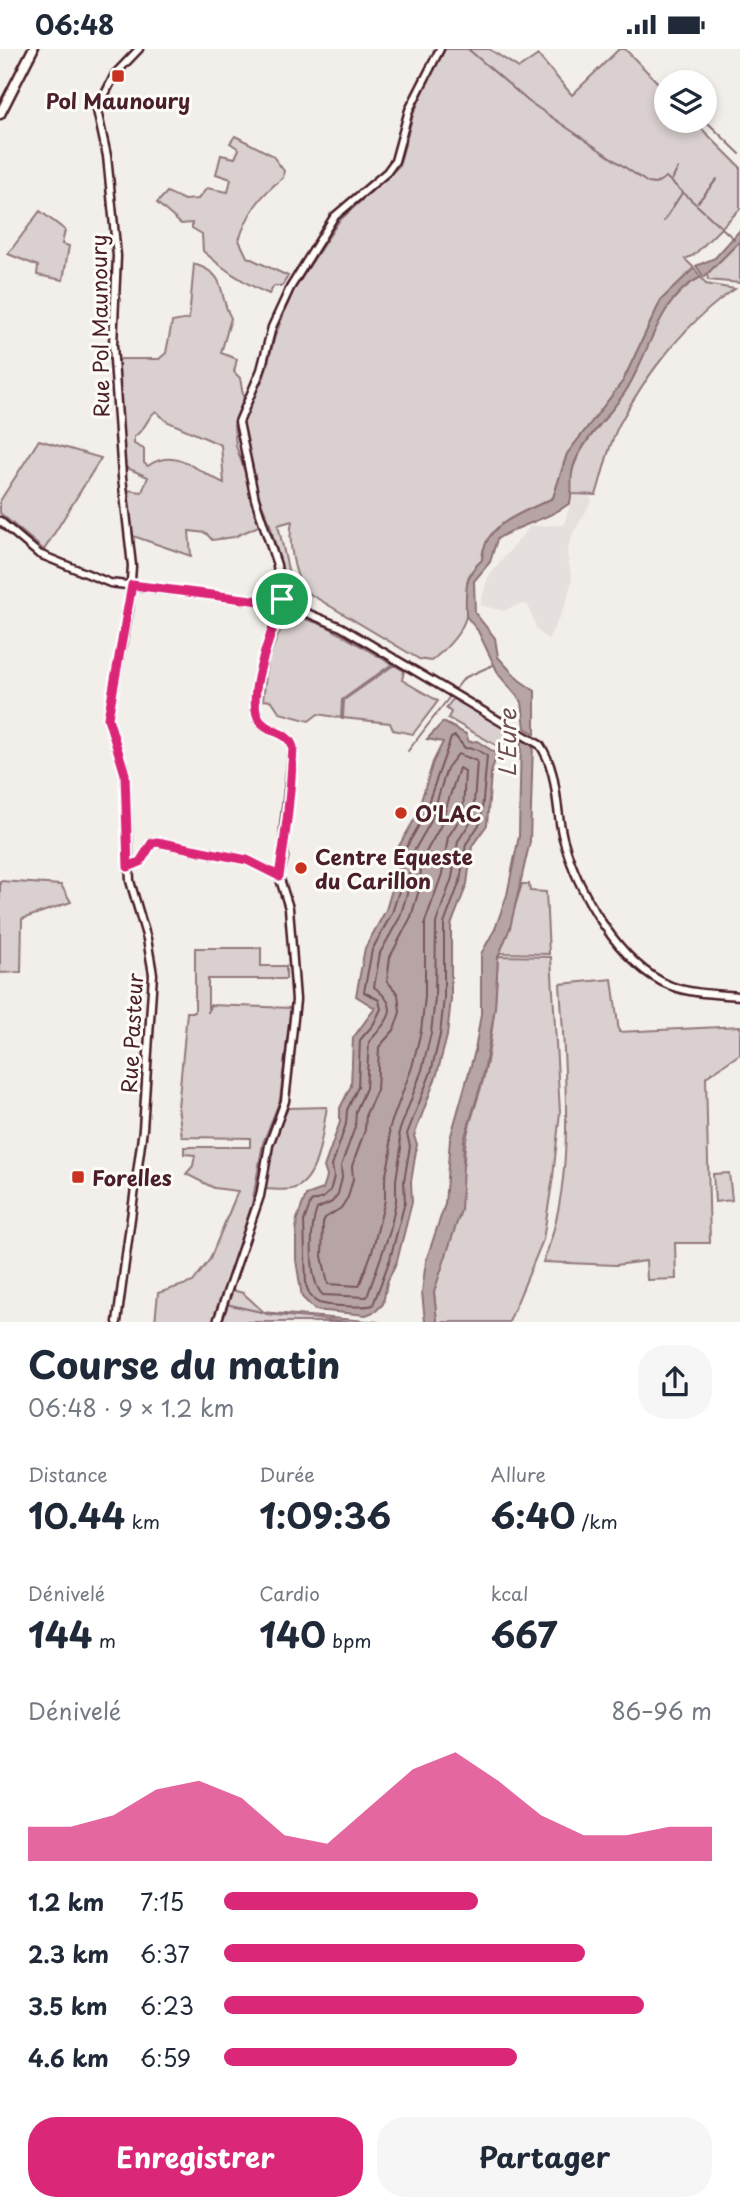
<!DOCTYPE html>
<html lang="fr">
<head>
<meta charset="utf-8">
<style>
	:root { --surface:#fff; --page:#f6f6f7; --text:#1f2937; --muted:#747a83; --accent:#db2777 }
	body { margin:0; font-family:"Playpen Sans",sans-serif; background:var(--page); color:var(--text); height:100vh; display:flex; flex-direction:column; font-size:26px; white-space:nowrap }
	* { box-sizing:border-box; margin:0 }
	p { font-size:23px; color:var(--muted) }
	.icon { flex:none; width:38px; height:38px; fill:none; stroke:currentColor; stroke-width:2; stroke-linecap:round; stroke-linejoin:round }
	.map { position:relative; height:1273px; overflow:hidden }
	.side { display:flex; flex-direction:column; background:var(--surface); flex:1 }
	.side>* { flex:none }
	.buttons { position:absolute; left:654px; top:21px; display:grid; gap:14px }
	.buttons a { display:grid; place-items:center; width:63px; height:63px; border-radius:50%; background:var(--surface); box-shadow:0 4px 10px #0003; font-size:35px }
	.pin { position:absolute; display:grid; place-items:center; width:60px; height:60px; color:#fff; margin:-30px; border:4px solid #fff; border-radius:50%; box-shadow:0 2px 7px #0007 }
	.round { display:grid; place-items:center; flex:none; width:74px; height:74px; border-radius:28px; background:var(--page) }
	.headline { display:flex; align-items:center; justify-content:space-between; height:119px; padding:0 28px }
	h1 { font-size:38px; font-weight:700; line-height:52px }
	.figures { display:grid; grid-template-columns:repeat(3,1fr); gap:10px; height:119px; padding:7px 28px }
	.figures div { display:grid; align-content:center }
	.figures b { font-size:35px; font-weight:700 }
	.figures small { font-size:19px; font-weight:400 }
	.figures p { font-size:19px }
	.chart { height:196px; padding:14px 28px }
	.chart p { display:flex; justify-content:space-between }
	.chart svg { width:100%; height:126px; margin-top:7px; fill:var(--accent); opacity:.7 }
	.action { display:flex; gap:14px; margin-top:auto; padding:14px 28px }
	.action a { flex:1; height:80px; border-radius:28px; background:var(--accent); color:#fff; font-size:28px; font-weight:700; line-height:80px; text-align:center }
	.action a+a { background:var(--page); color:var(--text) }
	ul { padding:0 28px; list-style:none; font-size:23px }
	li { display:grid; grid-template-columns:112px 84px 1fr; align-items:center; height:52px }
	li i { height:18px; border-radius:9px; background:var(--accent) }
	.status { display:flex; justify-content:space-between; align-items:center; height:49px; padding:0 35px; background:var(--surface); direction:ltr }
	.status svg { height:19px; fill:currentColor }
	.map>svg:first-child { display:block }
	.built { fill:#e5dfdd }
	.green { fill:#d9d0cf; stroke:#92787d; stroke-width:2; fill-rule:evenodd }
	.water { fill:#b7a5a6; stroke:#8b6f75; stroke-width:2 }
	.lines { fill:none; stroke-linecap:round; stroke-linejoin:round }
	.shore { stroke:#76555c; stroke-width:2 }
	.stream { stroke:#8b6f75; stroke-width:2 }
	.minor-casing { stroke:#4a1f2b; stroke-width:11 }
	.major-casing { stroke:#4a1f2b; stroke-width:13 }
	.minor { stroke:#fdfcf7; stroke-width:6 }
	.major { stroke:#fdfcf7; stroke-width:8 }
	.route-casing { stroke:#fff; stroke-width:14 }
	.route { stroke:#db2777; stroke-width:9 }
	.poi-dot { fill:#c8321e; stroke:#fdfcf7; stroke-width:2.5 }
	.labels { text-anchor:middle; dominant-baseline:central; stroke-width:6; stroke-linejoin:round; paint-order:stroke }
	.poi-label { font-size:21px; font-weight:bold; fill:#4a1f2b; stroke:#fdfcf7; text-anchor:start }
	.street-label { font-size:21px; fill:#4a1f2b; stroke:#fdfcf7 }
	.water-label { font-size:23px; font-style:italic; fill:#704e56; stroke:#fdfcf7 }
</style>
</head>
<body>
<div class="status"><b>06:48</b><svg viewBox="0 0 49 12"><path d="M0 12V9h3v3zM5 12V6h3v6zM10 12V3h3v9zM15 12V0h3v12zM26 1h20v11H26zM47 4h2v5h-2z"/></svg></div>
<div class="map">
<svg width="740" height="1273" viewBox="0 0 740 1273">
	<rect width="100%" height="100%" fill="#f2efeb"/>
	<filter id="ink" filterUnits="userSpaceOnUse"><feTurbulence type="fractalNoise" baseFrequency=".0143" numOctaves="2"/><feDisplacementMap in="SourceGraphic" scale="14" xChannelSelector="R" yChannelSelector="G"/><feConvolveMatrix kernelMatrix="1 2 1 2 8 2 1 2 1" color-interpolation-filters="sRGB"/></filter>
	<g filter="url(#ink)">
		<path class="built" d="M573,446L590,448L592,452L572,486L567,504L572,531L566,555L548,591L537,581L528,556L520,555L503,562L480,556L488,528L530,477L564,476Z"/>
		<path class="green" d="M445,0H489L519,19L538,6L572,46L619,0H625L667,43V72H694L740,118V160L694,206L685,210L694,219L661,251L623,332L567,405L553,449C524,464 484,474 482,511C456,534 473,541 466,568C461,585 445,601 431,612L419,610L305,542C293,524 288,491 292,472L278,476L289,525L301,546L297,553L288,546L270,475L253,433L241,371L264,328L275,287L293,242L339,172L399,117L413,66L430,26Z
			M235,87L272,106L284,122L283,129C260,146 248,164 239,191L247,208L288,227L282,237H274L269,245C243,234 224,221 203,202L202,185L192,179V174L181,175L157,154L167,143L184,151L198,150L207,139L228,143L231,130L216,125L221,106L235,109L239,100L230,94Z
			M40,162L65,181L62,195L69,197L63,231L37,226L38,217L8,205Z
			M740,192V234L708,231L707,225Z
			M194,215C230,227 216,242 231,269L221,304L237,310L234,323L240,329L244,352L234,377L236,397L263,475L234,488L212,491L206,484L189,482L191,507L133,487L126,441L142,443L148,428L125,418L116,314L121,310H159L166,304L172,273L189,270ZM156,362L166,372L221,396L224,434C198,423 174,397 148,417L144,414V400L134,395V388C149,377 146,369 156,362Z
			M701,228L706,235L735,240C688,271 646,325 620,374C608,396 604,422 596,446L572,445C568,433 570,426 575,414C586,388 610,366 625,343C648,307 658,248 701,228Z
			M39,391L101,409L44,501L0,464V452Z
			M291,565L326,577L392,615L342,651L341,669L318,665L309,672L280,664L272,652L263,651L268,610L286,568Z
			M394,616L404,622L402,631L438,652L413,685L393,681L390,674L343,669L344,651Z
			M453,650L508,681L507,698L501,699L448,669L451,663L446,659Z
			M0,832L61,836L71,853L22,870L21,923L0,924Z
			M522,835H529L530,842L546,843L549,905L500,904Z
			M195,899H261V917H286V930H208V964L210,956L291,959L280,1051L263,1094L252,1155L214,1273H155L158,1244L193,1233L210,1210L238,1142L214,1139L186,1125L193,1117L195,1106L184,1105V1098H250V1089L182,1088L178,1058L187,963H195Z
			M498,907L551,908L560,1063L553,1128L543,1191L509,1273H437L434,1243L464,1113C464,1082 477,1057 484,1027C493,988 496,947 498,907Z
			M612,930L619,983L740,977V1005L706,1028L710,1194H675L676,1230L647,1231L646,1212L616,1216L543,1213C577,1130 565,1023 560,935Z
			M327,1058C322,1082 320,1133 292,1140C283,1142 273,1140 264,1140L271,1096L288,1059Z
			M729,1124L732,1151L715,1153L713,1125Z
			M232,1241L243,1244L266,1265L350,1273H222Z"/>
		<path class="water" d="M740,181V192L704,228L696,217L715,209Z
			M694,219L701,228C658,248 649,307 625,343C610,366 586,387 575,413C568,430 574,438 570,454C548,471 520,475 497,490L490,513L474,532L475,564L495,589L498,608L519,631L535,642V685L525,679L522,653L499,626L478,582L466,567C466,543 463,528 482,511C484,473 524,464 553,449L567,405L623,332L661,251Z
			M443,673L466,685L469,693L477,692L497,705L491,724L487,776L472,797L467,835L451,876V950L447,987L437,1025L414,1087L417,1095L411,1133L412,1153L397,1212L387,1233L383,1255L376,1262L366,1266L315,1261L302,1248L296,1211V1183L297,1170L306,1146L323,1140L327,1127L324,1118L340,1073V1059L351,1037L353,989L375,959L356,947L365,899L386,861L393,837L396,802L416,768L433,713L443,693L427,690Z
			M521,687L533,694L530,792L510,879L498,908L495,959L483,1029L464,1091L461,1161L434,1243L437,1273H425L422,1243L426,1212L445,1155L450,1090L475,1002L481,965V905L495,880L507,846L519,787Z"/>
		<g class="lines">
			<path class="shore" d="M455,687L465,699L476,700L487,707L481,773L466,795L460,832L444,875V949L440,986L431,1023L407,1085L410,1097L404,1132L405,1153L390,1210L373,1256C365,1259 328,1257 319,1254C312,1251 308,1243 306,1236L304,1172L311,1153L323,1149L330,1142L334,1128L332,1117L346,1075L347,1061L358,1038L360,991L373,976L381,960L379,951L364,943L372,901L392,864L400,839L403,804L422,771L451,689Z
				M458,705L477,712L473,769L458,792L452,829L436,874L435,949L431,984L422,1021L399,1083L401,1099L396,1131V1152L390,1182L367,1248L323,1246C308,1233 310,1178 317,1160L332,1153L338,1145L342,1129L341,1117L355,1078L356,1062L366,1039L369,993C387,971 403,960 374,938L380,904L400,868L408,841L411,807L430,774L447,719Z
				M459,719L465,722L463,765L448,788L442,825L425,873V948L421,982L412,1018L389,1080L391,1103L385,1130V1151L372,1203L359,1237L328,1235L322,1207L323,1174L325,1169L341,1159L348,1148L353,1130L352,1117L365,1081L366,1065L377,1041L379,998L394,981L400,963L398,945L387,932L390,908L411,868L419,841L422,810L440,778Z"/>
			<path class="stream" d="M468,0L528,52L648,134L655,135L666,128L734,190
				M708,74L740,105
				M672,131L678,119
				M698,153L717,130
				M664,172L682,144
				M408,702L464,629L493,616
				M253,1177L259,1161
				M226,1255L261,1263L378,1273"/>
			<defs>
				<path id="minor" d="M0,472L39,505L110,534L274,554
					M281,549L277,516L255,450L239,373L261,321L272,278L290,239L334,168L387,123L395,112L409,61L440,0
					M285,555L341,578L540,696C559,724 555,758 563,789C577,841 619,916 671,937C692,945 718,945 740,947
					M128,818L140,813L152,794L157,793L247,811L279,827
					M117,1273L143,1080L153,925L147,890L130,832L125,725L108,669L129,560L132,517L122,428L113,296L117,207L107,107L97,61L115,25L139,0
					M217,1273L260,1147L269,1096L285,1052L296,951L289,859L279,827L284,808V779L293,698C288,682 269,684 260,672C244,649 272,586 279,560"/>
				<path id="major" d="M0,65L33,0"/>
			</defs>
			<use href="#minor" class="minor-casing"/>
			<use href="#major" class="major-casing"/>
			<use href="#minor" class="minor"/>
			<use href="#major" class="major"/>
		</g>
	</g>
	<g class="lines" filter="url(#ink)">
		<defs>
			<path id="route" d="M132,536L260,552L274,554L279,549L285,552V557L279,560C272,585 244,649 260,672C269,684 288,682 293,698C291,741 286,786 279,827L247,811L157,793L152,794L140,813L128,818L125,725L108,669Z"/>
		</defs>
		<use href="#route" class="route-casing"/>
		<use href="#route" class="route"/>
	</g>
	<g class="poi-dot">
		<rect x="111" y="20" width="14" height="14" rx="3.5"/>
		<circle cx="401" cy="764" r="7"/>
		<circle cx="301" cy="819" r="7"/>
		<rect x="71" y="1121" width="14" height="14" rx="3.5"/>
	</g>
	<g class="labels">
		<g class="poi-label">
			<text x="118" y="51" text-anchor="middle">Pol Maunoury</text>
			<text x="415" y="764">O'LAC</text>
			<text x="315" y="807">Centre Equeste<tspan x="315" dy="24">du Carillon</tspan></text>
			<text x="92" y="1128">Forelles</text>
		</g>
		<g class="street-label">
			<text transform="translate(99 277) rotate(-91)">Rue Pol Maunoury</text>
			<text transform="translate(131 984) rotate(-87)">Rue Pasteur</text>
		</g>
		<g class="water-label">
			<text transform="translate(506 694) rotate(-90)">L'Eure</text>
		</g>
	</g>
</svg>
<div class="buttons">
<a><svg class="icon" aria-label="layers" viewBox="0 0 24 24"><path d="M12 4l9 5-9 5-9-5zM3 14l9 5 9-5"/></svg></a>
</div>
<div class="pin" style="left:282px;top:550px;background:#1e9e55"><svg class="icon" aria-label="arrive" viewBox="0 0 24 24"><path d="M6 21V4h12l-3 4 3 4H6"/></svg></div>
</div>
<section class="side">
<div class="headline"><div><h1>Course du matin</h1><p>06:48 · 9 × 1.2 km</p></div><a class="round"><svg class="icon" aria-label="share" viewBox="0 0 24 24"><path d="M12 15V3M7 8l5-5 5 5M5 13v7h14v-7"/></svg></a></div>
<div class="figures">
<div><p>Distance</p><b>10.44<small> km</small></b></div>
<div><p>Durée</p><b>1:09:36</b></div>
<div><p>Allure</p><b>6:40<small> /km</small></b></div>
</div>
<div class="figures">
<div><p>Dénivelé</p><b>144<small> m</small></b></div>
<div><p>Cardio</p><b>140<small> bpm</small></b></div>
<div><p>kcal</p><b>667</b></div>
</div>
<div class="chart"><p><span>Dénivelé</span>86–96 m</p>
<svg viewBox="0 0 160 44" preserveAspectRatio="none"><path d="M0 44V32L10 32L20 28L30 19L40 16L50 22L60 35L70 38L80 25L90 12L100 6L110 16L120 28L130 35L140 35L150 32L160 32V44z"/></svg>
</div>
<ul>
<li><b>1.2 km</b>7:15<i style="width:52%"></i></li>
<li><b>2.3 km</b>6:37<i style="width:74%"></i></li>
<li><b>3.5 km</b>6:23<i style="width:86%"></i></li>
<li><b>4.6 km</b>6:59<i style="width:60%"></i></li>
</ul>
<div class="action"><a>Enregistrer</a><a>Partager</a></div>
</section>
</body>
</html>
